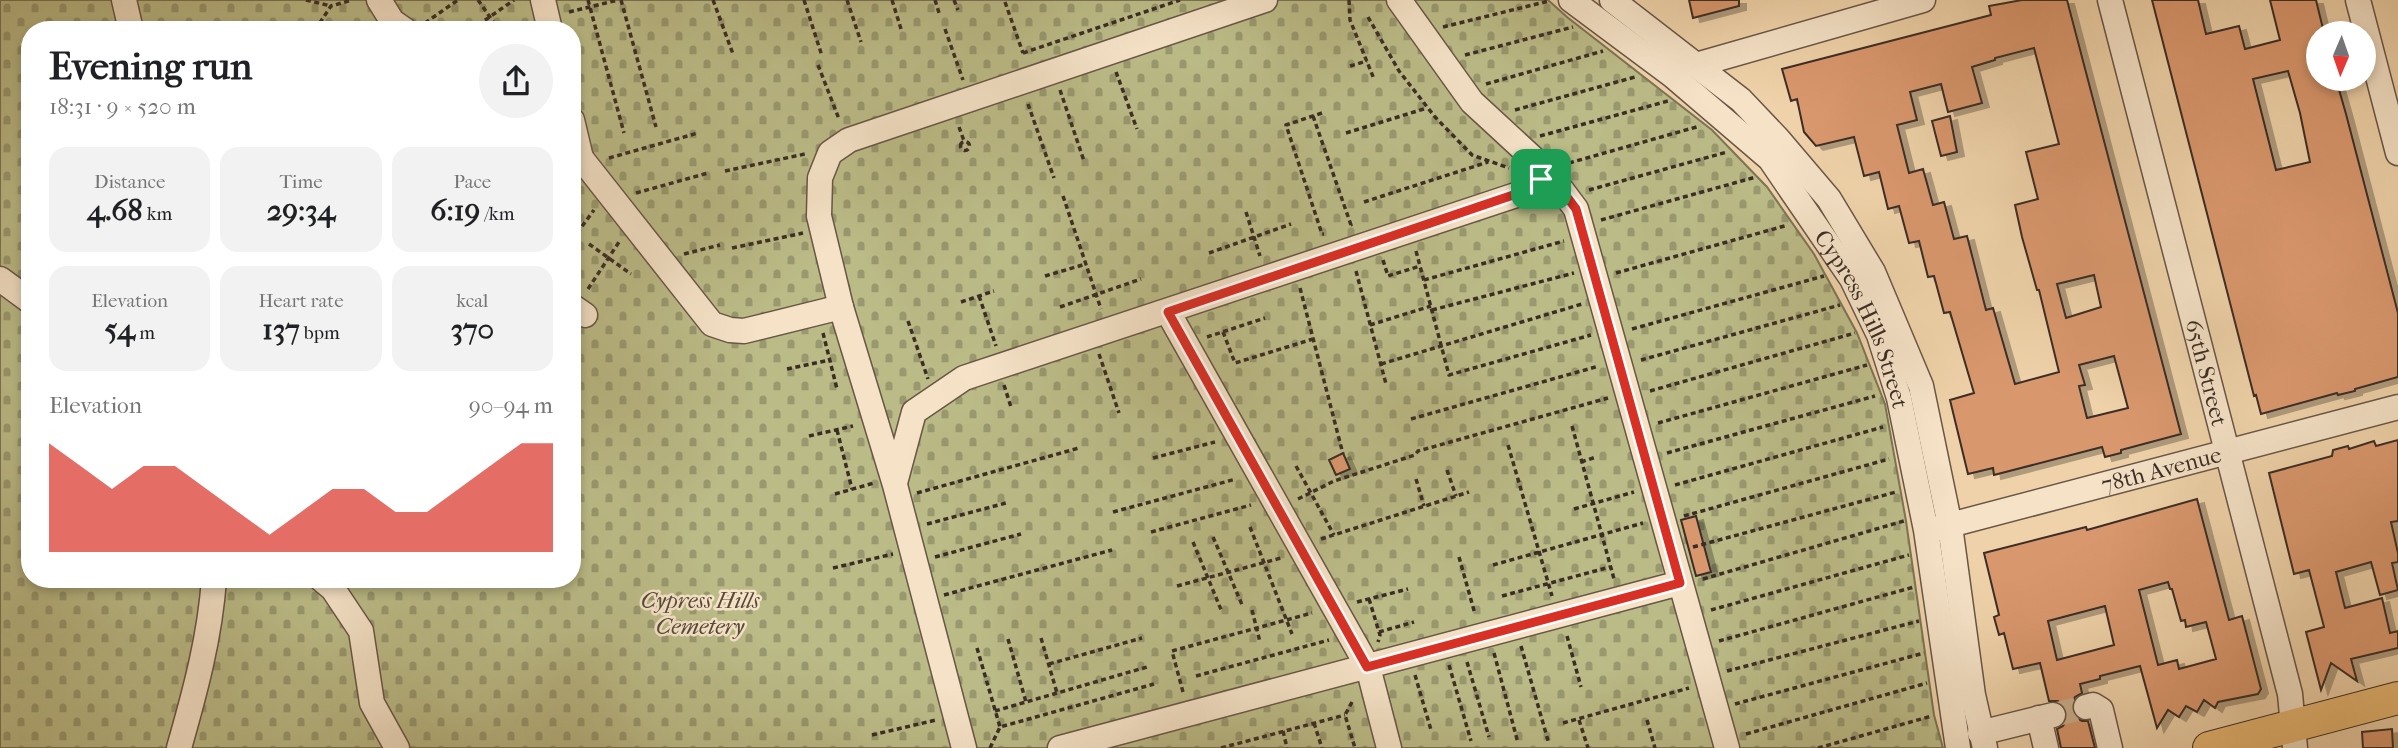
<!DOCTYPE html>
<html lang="en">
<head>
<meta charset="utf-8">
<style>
	:root { --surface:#fff; --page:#f2f2f2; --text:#202124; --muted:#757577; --accent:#d93025 }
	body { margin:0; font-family:"IM FELL French Canon",serif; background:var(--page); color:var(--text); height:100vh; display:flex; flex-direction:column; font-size:26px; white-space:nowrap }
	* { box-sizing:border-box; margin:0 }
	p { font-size:23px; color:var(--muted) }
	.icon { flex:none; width:38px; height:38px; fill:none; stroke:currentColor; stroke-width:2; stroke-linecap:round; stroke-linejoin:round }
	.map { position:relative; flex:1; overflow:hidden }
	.drawer { position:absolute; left:21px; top:21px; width:560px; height:567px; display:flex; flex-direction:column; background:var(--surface); border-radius:28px; box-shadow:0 4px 10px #0003 }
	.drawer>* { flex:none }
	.needle { width:46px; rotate:182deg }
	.tools { position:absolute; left:2306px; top:21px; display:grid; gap:14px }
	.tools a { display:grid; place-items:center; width:70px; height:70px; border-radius:50%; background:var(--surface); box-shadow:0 4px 10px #0003; font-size:35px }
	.pin { position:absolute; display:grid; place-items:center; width:60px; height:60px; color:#fff; margin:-30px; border-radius:14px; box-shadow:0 4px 10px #0006 }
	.round { display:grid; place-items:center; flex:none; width:74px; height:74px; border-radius:37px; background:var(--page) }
	.head { display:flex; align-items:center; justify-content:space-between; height:119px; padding:0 28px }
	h1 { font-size:38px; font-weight:800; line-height:52px }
	.figures { display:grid; grid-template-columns:repeat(3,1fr); gap:10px; height:119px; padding:7px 28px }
	.figures div { display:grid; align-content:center; border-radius:18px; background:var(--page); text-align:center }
	.figures b { font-size:30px; font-weight:800 }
	.figures small { font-size:19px; font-weight:400 }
	.figures p { font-size:19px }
	.chart { height:196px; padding:14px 28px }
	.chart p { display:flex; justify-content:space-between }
	.chart svg { width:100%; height:126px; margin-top:7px; fill:var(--accent); opacity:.7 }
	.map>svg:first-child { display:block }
	.cemetery { fill:url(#cemetery-stones); stroke:#7b7456; stroke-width:2; fill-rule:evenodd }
	.building { fill:#d9976d; stroke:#3b2d26; stroke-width:2; fill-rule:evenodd; filter:url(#shadow) }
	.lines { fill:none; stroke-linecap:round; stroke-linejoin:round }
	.minor-tunnel { stroke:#cbb18f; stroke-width:24; stroke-dasharray:24 12; stroke-linecap:butt }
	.minor-casing { stroke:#685647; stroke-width:27 }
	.major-casing { stroke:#3b2d26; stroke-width:34 }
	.path { stroke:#3b2d26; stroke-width:3.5; stroke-dasharray:5 3.5; stroke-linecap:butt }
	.minor { stroke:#f5e2c7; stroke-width:24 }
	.major { stroke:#e8b974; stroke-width:32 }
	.route-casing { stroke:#fff; stroke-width:14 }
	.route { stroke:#d93025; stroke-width:9 }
	.labels { text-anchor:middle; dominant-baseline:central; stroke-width:5; stroke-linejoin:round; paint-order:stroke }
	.street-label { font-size:23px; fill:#3b2d26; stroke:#f5e2c7 }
	.park-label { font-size:23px; font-style:italic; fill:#554939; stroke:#f5e2c7 }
</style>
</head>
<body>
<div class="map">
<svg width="2398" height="748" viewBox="0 0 2398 748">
	<defs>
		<pattern id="cemetery-stones" width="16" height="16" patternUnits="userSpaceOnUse" patternTransform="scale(1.75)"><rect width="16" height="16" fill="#bbbb87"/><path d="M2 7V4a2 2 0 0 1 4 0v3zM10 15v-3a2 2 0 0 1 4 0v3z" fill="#99986e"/></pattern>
		<filter id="shadow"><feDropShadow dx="7" dy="4" stdDeviation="0" flood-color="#0004"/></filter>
	</defs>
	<rect width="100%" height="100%" fill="#efd2a9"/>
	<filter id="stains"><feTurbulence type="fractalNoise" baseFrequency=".00286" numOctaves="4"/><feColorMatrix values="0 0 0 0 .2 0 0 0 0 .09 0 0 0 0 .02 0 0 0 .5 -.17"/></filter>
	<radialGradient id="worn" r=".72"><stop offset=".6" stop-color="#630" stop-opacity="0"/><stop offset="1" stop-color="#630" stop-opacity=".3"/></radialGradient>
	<path class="cemetery" d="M0,0H1548L1567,17L1712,130L1767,187L1814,254L1857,333L1885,404L1906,521L1934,715L1943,748H0ZM30,30H572V579H30Z"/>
	<path class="building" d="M1689,0H1739V6L1693,18Z
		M2022,0H2067L2181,434L2121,450V453L2105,457L2102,447L1994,475L1993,468L1968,474L1950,400L1974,393L1950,312L1944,313L1934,276L1928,277L1919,241L1909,243L1899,206L1888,209L1879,172L1864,176L1854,137L1816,146L1804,132L1797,99L1791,101L1782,69L1991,15L1989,6ZM2034,48L2059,144L2026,152L2038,199L2015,205L2022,237L2037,290H2039L2059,372L2015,384L1993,308L1986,310L1967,236L1954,239L1944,202L1933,205L1923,169L1909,173L1897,125L1917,120L1910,92L1941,84L1948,112L1982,103L1972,67L1995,60V58ZM2094,275L2101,307L2066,318L2057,284ZM2114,356L2128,408L2087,418L2079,386L2085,385L2079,365Z
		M2152,0H2198L2206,34L2239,26L2245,49L2280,40L2270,0H2316L2324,33H2319V79H2336L2346,114L2398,313V377L2355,389V391L2338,395L2337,393L2261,414L2256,395L2254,396ZM2288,71L2300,113L2310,162L2276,170L2253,79Z
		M1950,116L1957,152L1941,156L1932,121Z
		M2398,440V521L2391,522L2398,553V562L2392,563L2398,590L2380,595L2371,562L2336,572L2345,608L2382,598L2390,633L2398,631V648L2351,659L2357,681L2331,663L2321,690L2306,632L2324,627L2309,570L2294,574L2269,473L2332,456L2333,450L2348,446L2349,449L2374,441L2376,446Z
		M1343,453L1350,469L1336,475L1329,460Z
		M2197,499L2229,620L2242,616L2261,689L2258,694L2218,702L2215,708L2204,700L2197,712L2186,706L2179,717L2168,710L2157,728L2140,666L2100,676V679L2080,684L2082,693L2075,697L2071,704L2075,717L2082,721H2088L2095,748H2061L2057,729L2063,726L2067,720V711L2058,701H2049L2040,663L2013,669L2004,633L1999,635L1994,617L1999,615L1984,553L2086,527L2087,530ZM2168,582L2170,589H2172L2181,621L2185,620L2186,627L2206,622L2216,659L2179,669L2177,660L2158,665L2139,590ZM2105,606L2114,645L2057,660L2048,621Z
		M1696,516L1711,572L1696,576L1681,520Z
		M2392,729L2393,748H2363L2362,732Z"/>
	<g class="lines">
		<path class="minor-tunnel" d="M2053,715L2086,707"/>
		<defs>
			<g id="minor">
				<path d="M124,0L131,30"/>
				<path d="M379,0L392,21L405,30"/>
				<path d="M543,0L550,30"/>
				<path d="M1399,0L1472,102L1549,173L1576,209L1727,748"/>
				<path id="s1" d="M1571,0L1673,76L1770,159L1852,279L1879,335L1899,398L1926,530L1958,748"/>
				<path d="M1612,0L1741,100L1778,139L1829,199L1873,272L1921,386L1950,526L1973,695L1985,748"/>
				<path id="s2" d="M2110,0L2290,694L2295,748"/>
				<path d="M2358,0L2398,153"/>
				<path d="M1696,65L1923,0"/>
				<path d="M572,120L581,158"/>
				<path d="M572,151L581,158L712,324L730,330L744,331L841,307"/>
				<path d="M0,279L30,301"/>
				<path d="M572,306L585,315"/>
				<path d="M1168,312L1368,667L1389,748"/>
				<path d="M895,483L914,412L964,378L1522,193L1549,173"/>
				<path id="s3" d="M1935,529L2398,407"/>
				<path d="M321,579L333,589L361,631L372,703L397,748"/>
				<path d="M2086,707L2093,705L2101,710L2110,748"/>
				<path d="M2039,718L2046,748"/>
				<path d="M1980,733L2053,715"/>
				<path d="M179,748C195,692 210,637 214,579"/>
				<path d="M964,748L895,485L841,307L819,216L820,178L830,153L849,140L1265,0"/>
				<path d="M1060,748L1680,583"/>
			</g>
			<path id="major" d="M2209,748L2398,698"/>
		</defs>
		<use href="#minor" class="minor-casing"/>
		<use href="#major" class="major-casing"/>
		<path class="path" d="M306,0L331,6
			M478,0L499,30
			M588,0L624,133
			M621,0L656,127
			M713,0L733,54
			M804,0L822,56
			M847,0L861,42
			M892,0L901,29
			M935,0L940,16
			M954,0L958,10
			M1349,0L1350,20L1374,79
			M1005,2L1023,53
			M569,12L618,0
			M1368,17L1399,71L1435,117L1472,155L1509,168
			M425,23L458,0
			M1443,27L1549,1
			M945,29L963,80
			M315,30L331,6L352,0
			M471,30L514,0
			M1023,53L1180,0
			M1465,55L1573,27
			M818,65L839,119
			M1350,66L1367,61
			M1116,72L1137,129
			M1486,84L1603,51
			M1060,90L1084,161
			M1028,104L1054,178
			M1515,110L1635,77
			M1322,113L1286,125L1322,234H1324
			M1313,116L1351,225L1348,226
			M959,127L964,141
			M1346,133L1427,108
			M1540,136L1668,101
			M960.5 146a4.5 4.5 0 1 1 9 0a4.5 4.5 0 1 1-9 0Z
			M609,158L698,133
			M1569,163L1700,126
			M725,171L805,154
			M1589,190L1727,152
			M636,193L708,173
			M1063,196L1101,309
			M1364,202L1488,162
			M1246,212L1260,256
			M1601,220L1756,177
			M572,240L594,210
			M589,244L631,274
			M732,248L803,233
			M1416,251L1449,375L1591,335
			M1209,253L1291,224
			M684,254L720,245
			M1383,260L1388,276L1420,266
			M1356,271L1386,384
			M1616,273L1788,225
			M1045,276L1086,264
			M1424,280L1564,241
			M1300,288L1343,454
			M588,289L619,242
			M979,296L996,346
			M961,302L994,291
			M1060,307L1141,279
			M1432,310L1574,273
			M908,321L928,379
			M1370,325L1431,306
			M1632,329L1824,276
			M1223,332L1235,363L1313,339
			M823,333L837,389
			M1207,337L1265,318
			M1099,354L1119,413
			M1641,360L1840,305
			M1381,364L1582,304
			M787,369L830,360
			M1004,385L1011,407
			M1650,391L1855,333
			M1411,419L1599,366
			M1658,423L1867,365
			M1572,426L1614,579
			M837,430L852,489
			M809,436L853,426
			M1508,445L1552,596
			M1667,453L1875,396
			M1153,458L1215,442
			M1581,462L1596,457
			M1296,466L1334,535
			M1447,470L1456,496
			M1416,479L1424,506
			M1675,485L1883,427
			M917,493L1079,448
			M835,494L874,483
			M1298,499L1334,481L1415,455L1418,451L1608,398
			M1574,509L1634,492
			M1113,512L1236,479
			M1684,516L1889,459
			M927,524L1006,503
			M1250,527L1292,634
			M1151,532L1251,505
			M1213,537L1243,607
			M1321,539L1469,492
			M1193,542L1222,612
			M1693,547L1896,492
			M935,557L1021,534
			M1459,557L1475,614
			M1493,565L1643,523
			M833,568L893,554
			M1703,579L1904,521
			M1177,586L1281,558
			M944,595L1112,550
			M1502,596L1610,567
			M1369,599L1380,635L1378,642
			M1357,602L1408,589
			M1252,610L1260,642
			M1711,610L1909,555
			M1379,632L1414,622
			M1567,636L1581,687
			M1041,638L1057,693
			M1008,639L1026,702
			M1719,641L1914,587
			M1521,646L1549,744
			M977,648L1000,727
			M1494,653L1518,743
			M1467,662L1489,737
			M1049,664L1142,638
			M1449,665L1471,741
			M1727,671L1919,621
			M1415,675L1431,730
			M1196,676L1329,640
			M1183,692L1172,651L1312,613
			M1352,702L1345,715L1355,748
			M1735,704L1924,653
			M995,711L1147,667
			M1579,720L1588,748
			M1647,720L1655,748
			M1314,723L1322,748
			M1563,723L1689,688
			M1283,731L1287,748
			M1746,734L1927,683
			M872,735L936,720
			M990,748L1000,727L1154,684
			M1221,748L1345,715
			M1818,748L1932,716"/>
		<use href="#minor" class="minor"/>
		<use href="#major" class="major"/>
	</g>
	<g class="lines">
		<defs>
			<path id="route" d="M1549,173L1576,209L1680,583L1367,667L1168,312L1522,192Z"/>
		</defs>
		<use href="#route" class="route-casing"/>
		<use href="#route" class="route"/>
	</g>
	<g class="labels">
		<g class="street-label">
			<text stroke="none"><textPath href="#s1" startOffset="441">Cypress Hills Street</textPath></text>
			<text stroke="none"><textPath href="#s2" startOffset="385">65th Street</textPath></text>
			<text stroke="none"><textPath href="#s3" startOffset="234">78th Avenue</textPath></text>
		</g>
		<g class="park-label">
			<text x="700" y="600">Cypress Hills<tspan x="700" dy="26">Cemetery</tspan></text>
		</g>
	</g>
	<rect width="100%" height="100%" filter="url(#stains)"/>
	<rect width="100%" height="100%" fill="url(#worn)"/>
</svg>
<div class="tools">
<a><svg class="needle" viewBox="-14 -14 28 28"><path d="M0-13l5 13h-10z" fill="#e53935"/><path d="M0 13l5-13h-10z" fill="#757577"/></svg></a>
</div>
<div class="pin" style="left:1541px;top:179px;background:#1e9e55"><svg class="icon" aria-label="arrive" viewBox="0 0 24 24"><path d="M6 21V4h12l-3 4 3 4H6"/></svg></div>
<section class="drawer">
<div class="head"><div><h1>Evening run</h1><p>18:31 · 9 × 520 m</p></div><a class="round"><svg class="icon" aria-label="share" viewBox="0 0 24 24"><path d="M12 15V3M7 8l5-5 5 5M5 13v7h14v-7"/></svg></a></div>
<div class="figures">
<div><p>Distance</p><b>4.68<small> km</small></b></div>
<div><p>Time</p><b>29:34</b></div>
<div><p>Pace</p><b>6:19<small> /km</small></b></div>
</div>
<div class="figures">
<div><p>Elevation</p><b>54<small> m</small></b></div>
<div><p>Heart rate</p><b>137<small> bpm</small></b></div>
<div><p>kcal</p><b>370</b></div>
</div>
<div class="chart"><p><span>Elevation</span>90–94 m</p>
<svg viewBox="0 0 160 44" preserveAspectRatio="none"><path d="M0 44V6L10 14L20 22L30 14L40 14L50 22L60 30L70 38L80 30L90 22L100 22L110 30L120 30L130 22L140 14L150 6L160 6V44z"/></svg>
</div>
</section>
</div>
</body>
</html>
